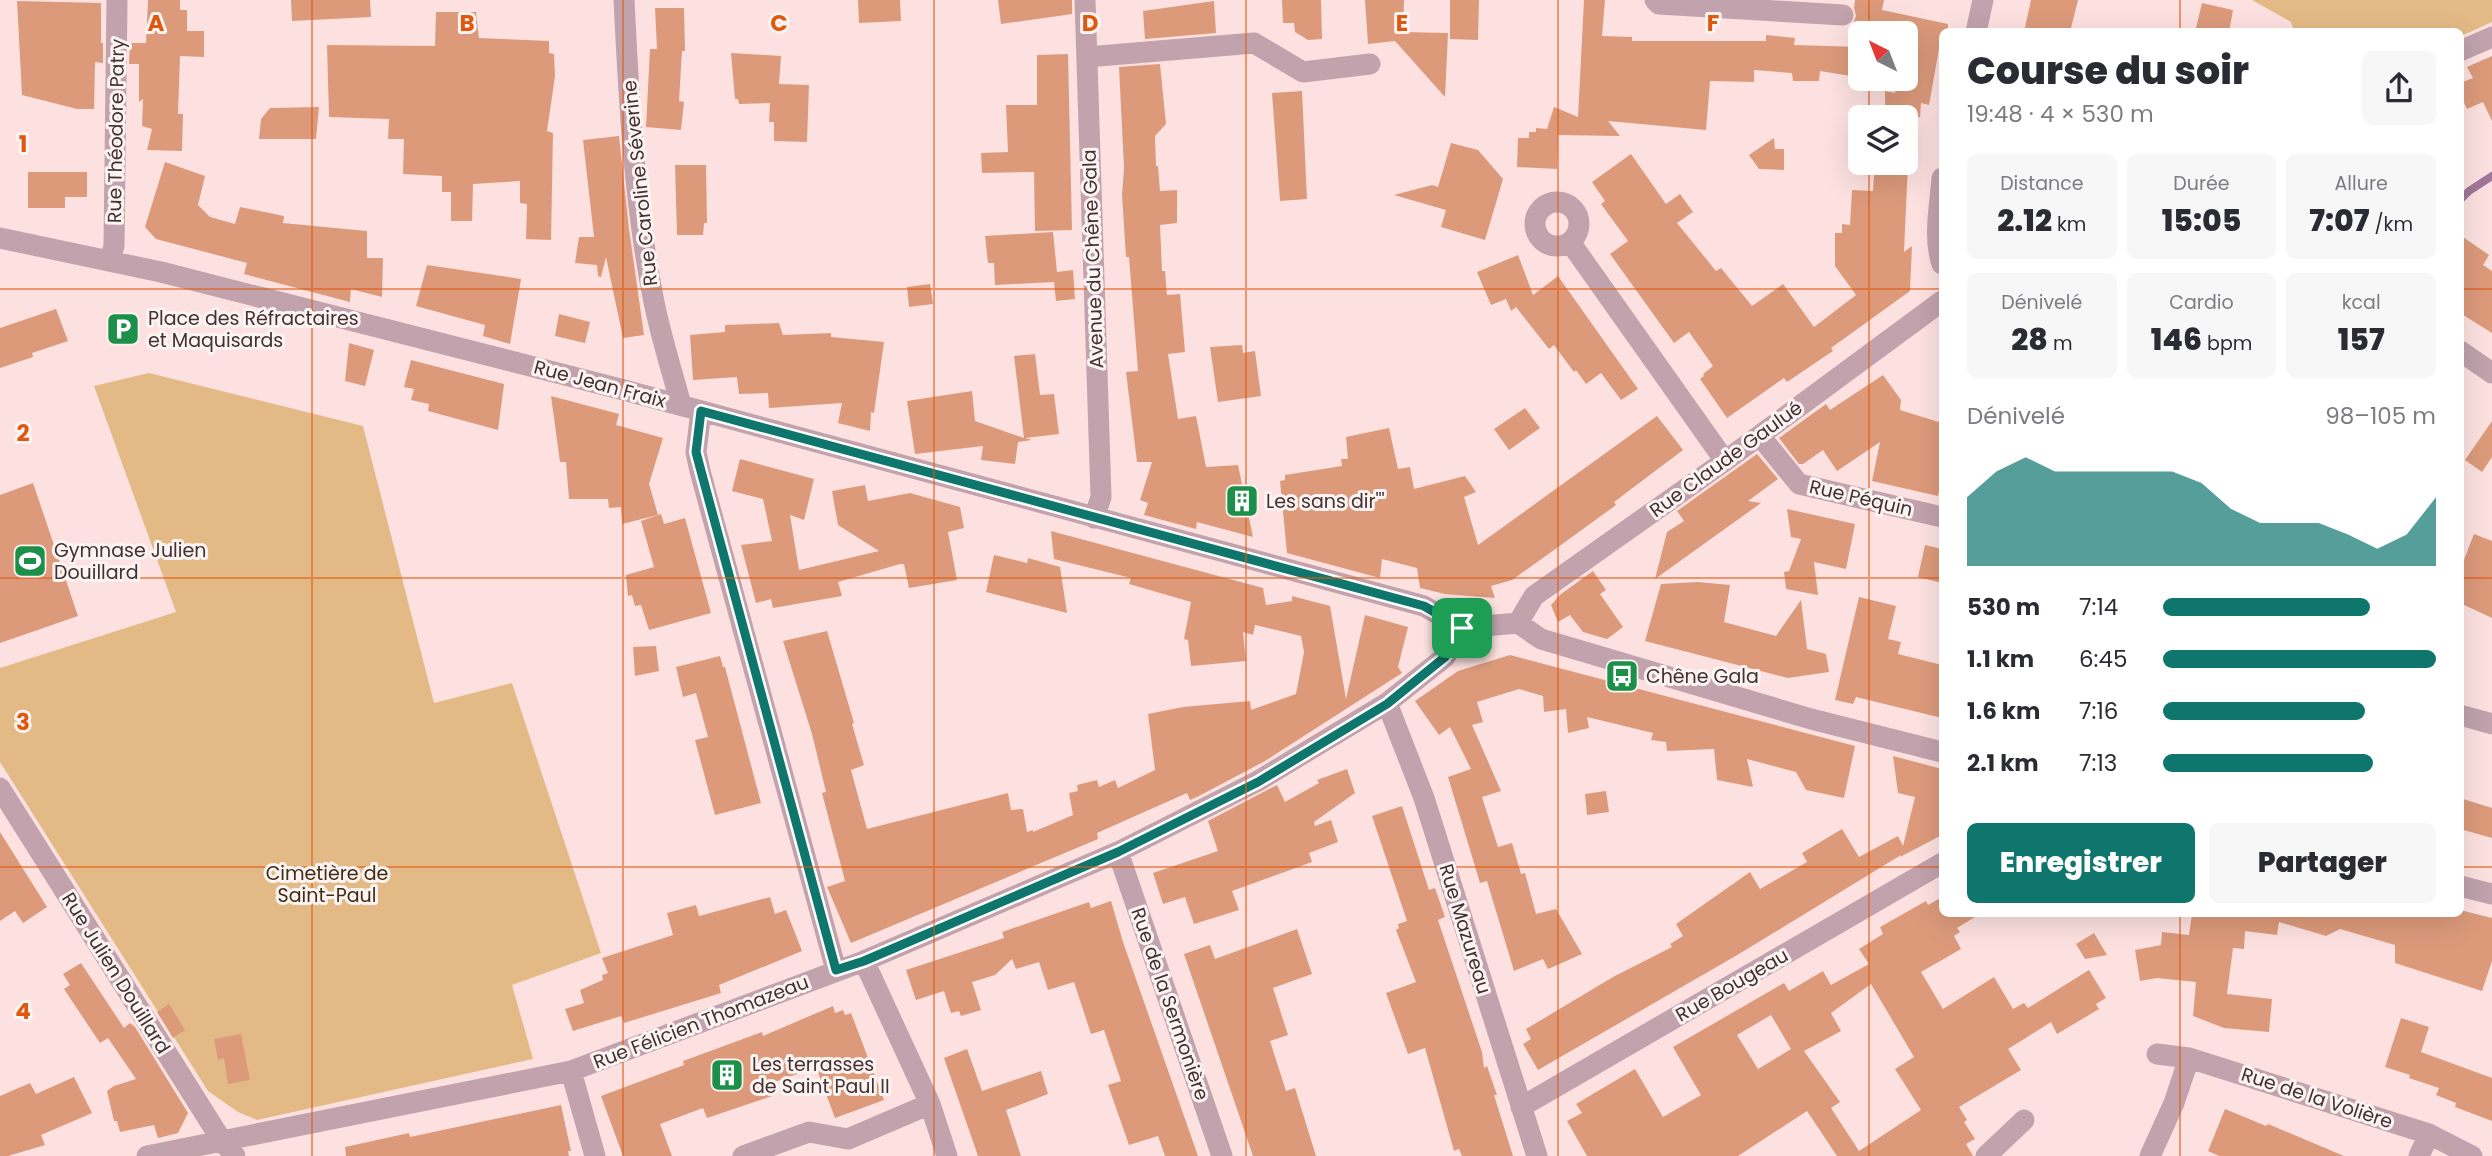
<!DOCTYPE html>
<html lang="fr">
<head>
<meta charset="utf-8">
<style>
	:root { --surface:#fff; --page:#f7f7f7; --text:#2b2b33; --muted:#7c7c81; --accent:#0f766e }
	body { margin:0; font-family:Poppins,sans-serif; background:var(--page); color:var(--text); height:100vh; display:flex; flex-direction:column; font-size:26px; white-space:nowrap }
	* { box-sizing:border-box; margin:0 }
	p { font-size:23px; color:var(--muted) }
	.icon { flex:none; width:38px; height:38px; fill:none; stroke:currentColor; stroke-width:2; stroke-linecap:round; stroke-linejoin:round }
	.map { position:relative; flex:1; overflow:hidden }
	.side { position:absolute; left:1939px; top:28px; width:525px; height:889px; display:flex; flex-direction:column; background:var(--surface); border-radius:10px; box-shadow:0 7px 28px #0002 }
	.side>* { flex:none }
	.needle { width:46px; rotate:318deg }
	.tools { position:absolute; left:1848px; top:21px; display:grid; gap:14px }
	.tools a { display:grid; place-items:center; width:70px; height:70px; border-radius:10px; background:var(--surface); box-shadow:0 7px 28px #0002; font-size:35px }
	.pin { position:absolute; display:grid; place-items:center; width:60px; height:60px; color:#fff; margin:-30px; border-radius:14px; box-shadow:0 4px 10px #0006 }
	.round { display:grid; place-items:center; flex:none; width:74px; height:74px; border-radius:10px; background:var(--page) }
	.headline { display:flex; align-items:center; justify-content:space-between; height:119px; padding:0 28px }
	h1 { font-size:38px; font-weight:800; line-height:52px }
	.stats { display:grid; grid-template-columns:repeat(3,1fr); gap:10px; height:119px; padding:7px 28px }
	.stats div { display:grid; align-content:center; border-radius:10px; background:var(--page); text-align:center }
	.stats b { font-size:30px; font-weight:800 }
	.stats small { font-size:19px; font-weight:400 }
	.stats p { font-size:19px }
	.chart { height:196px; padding:14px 28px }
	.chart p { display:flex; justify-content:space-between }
	.chart svg { width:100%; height:126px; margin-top:7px; fill:var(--accent); opacity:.7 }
	.action { display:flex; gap:14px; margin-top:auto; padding:14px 28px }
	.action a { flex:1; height:80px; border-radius:10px; background:var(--accent); color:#fff; font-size:28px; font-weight:800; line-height:80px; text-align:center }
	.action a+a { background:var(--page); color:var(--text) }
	ul { padding:0 28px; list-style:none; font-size:23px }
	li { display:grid; grid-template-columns:112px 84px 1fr; align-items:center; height:52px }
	li i { height:18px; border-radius:9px; background:var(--accent) }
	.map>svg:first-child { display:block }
	.green { fill:#e3ba86 }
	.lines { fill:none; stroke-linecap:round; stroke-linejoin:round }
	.stream { stroke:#a07799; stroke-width:8 }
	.building { fill:#dc9a7b; fill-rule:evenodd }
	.minor { stroke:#c1a2ad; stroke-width:21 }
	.route-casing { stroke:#fff; stroke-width:14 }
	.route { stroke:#0f766e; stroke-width:9 }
	.grid { fill:none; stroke:#e0570e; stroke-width:2; stroke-opacity:0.55 }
	.labels { text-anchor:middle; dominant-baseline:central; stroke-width:6; stroke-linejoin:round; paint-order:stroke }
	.street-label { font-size:19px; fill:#413130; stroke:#fcf3f3 }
	.poi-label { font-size:19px; fill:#413130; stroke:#fcf3f3; text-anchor:start }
	.park-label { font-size:19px; fill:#3f2c13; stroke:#fcf3f3 }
	.grid-label { font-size:23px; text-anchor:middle; font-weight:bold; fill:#e0570e; stroke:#fcf3f3; stroke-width:6; stroke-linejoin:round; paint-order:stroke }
</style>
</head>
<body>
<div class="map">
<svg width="2492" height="1156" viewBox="0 0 2492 1156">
	<rect width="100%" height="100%" fill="#fce1e0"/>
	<path class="green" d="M2252,0H2492V22L2461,36L2460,32L2294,31L2291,22Z
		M149,373L363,426L434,703L512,683L601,953L512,985L533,1059L257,1120L238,1112L208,1091L0,762V668L176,612L94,386Z"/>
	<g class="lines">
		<path class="stream" d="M2460,200L2469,191L2492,176"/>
	</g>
	<path class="building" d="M148,0H180V10H187V31H204V57L180,56L178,114H183L182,151L147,150L152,129L142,126L143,99L139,102V64H129L130,43H146Z
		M291,0H370L371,17L292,21Z
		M858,0H900L901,21L859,23Z
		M998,0H1072V14L1001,24Z
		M1282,0H1321L1322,39L1308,40L1295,32L1294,23H1283Z
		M1365,0H1404L1403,32L1448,33L1445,97L1395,41L1368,44Z
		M1450,0H1479L1478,40L1450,39Z
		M1584,0H1605L1602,36L1632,37V41H1766V35L1795,38L1794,45L1860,47L1857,77L1820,71L1819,81H1793L1792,73L1754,70V82L1710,81L1706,130L1608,121L1620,136L1558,135L1557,169L1517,167L1518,138H1529V132H1536V128L1547,129L1554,107L1578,117Z
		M1855,0H1884L1882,10L1948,24V32H1942L1929,105L1921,103L1920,117H1885V91L1895,93L1896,87L1906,88V60L1911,33H1849L1856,16L1854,8Z
		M2031,0H2078L2070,32H2024Z
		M17,1L101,3V43H103V63L95,62L94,109H77L22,95Z
		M1214,1L1216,33L1145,39L1143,11Z
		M2202,3L2233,10L2229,32H2195Z
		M655,8H684L685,51H682L679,101L684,102L681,130L646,127L650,49H657Z
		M436,12H476L479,38L549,41V53L554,54L555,76L547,131L553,133L551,240L526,239L527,204L520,203V181L473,184L472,221H451V192H442V176L403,174L404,139H388L389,119L329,117L327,45L435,46Z
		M731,53L781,56L779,84L809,85L807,142L774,141V122H769L770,103L739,104L738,99H735Z
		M1068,54L1072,230L1035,231L1034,172L982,173L981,153L1008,152L1006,105H1037V55Z
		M2492,56V121L2483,102L2467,109L2460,94V83L2473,78L2467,67Z
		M1160,64L1166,124L1155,136L1156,166H1158L1160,191L1177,190V223L1160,225L1162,271H1165L1167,295L1180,294L1185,352L1168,354L1178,419L1196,416L1206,467L1238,465L1253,537L1197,522L1196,529L1144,515L1148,503L1140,500L1152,462H1137L1126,372L1138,371L1129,257H1126L1122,195L1124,168L1119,67Z
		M1302,91L1307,199L1280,201L1272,93Z
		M319,107L316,139H259L261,119L270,108Z
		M619,136L629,229L644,335L623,338L606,257L601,277L598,276L597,265L575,263L579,237H594L583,140Z
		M1774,138L1775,149H1784V170L1759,169L1749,155Z
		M1451,143L1478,150L1503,179L1485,240L1441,227L1446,210L1394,195L1432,185L1438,187Z
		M1631,154L1666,204L1680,194L1693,212L1677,223L1716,271L1721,268L1752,306L1783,284L1814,327L1856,295L1835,266V233H1842V224L1850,225L1852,190L1873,191L1875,163H1908L1904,252L1912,246L1910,291L1831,348L1833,351L1787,382L1784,378L1727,418L1700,379L1704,376L1703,374L1713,366L1689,332L1674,343L1610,254L1628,241L1601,204L1605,201L1592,182Z
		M165,162L205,176L198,205L210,217L235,224L240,207L284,216L283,223L367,231V258H383L382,297L351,289L350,302L244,274L247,263L156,239L145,227Z
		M675,165H706L707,223H704L703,235H677Z
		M28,172H87V197H65V208H28Z
		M1053,232L1057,272L1073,270L1075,299L1056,301L1054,282L995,285L994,263H988L985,236Z
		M2460,235L2489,255L2483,265L2492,271V333L2460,313Z
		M1518,255L1533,295L1558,276L1638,389L1621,400L1601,373L1586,384L1576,370L1574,372L1554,345L1549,349L1516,307L1511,311L1506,299L1491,305L1477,272Z
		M427,265L521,279L510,344L483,336L485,325L416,306Z
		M930,284L933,304L909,307L907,287Z
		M56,309L68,341L32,353L33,357L0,368V328Z
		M559,314L590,322L585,343L555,336Z
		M779,323L783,335L831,333V337L884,342L874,413L871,412L870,431L838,423L842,403L769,408L768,393L739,394L737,377L693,380L690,335L725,332V325Z
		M349,343L374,350L365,386L345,381Z
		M1242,345L1243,353L1255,351L1261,396L1218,402L1210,347Z
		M1035,354L1040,395L1054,394L1059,434L1025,438L1032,440L1018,442L1015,464L981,460L983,446L915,454L907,401L972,391L975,421L1024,438L1014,356Z
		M411,360L504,384L498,430L428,411L429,404L411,400L414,389L404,387Z
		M1883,375L1901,400L1900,410L1942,423V477L1938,496L1872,481L1880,442L1837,471L1823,450L1803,464H1799L1779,438L1826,404L1830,410Z
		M551,396L619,414L616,425L663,438L649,484L658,515L622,524L621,507L609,508L608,499H569L566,462H560Z
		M1525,408L1540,428L1509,450L1494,429Z
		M1657,416L1683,450L1614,502L1616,505L1561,545L1512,580L1491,586L1495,598L1445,594L1420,588L1417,568L1382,559L1380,578L1287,553L1280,481L1285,480V475L1342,466L1341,459H1348L1346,437L1389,428L1398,469L1410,467L1414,489L1465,476L1476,492L1464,497L1478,545Z
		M2492,421V457L2482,472L2465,460Z
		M1757,454L1778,479L1748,501L1761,503L1655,579L1667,532L1684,521L1677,511Z
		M740,459L814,479L804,520L790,515L799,570L879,551L838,525L832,491L865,485L868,501L910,493L960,507L964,528L948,532L957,580L909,588L904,564H900L838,582L842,596L773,608L771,599L756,603L741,545L772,541L763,499L732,491Z
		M33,483L78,616L0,643V495Z
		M1787,509L1855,524L1846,569L1814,562L1818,595L1786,589L1784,572L1789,571L1801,539L1791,537Z
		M661,514L664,524L685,518L711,613L649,630L641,605L635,606L632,595L628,596L626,575L654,567L641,521Z
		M1051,531L1263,588L1266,605L1292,601V596L1330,606L1346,699L1365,615L1408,627L1398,667L1402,673L1265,761L1199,796L1190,800L1187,793L1097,833L1098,839L851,943L827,887L845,881L822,793L826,792L812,734L783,641L827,631L854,723L852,724L864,765L851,770L867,829L1008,793L1011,810L1023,809L1027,832L1033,830V832L1073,815L1069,793L1078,791L1077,785L1097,780L1099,787L1115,780L1118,788L1155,770L1148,714L1183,707L1250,701L1251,710L1296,694L1304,652L1301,636L1255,625L1253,635L1243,632L1246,661L1191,666L1188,640L1184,639L1191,602L1129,584L1131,578L1054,559Z
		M2474,534L2492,541V618L2460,603V570Z
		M1925,545L1942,549V583L1918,577Z
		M994,555L1027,563L1028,558L1060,567L1067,613L986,592Z
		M1593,571L1606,590L1600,594L1623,627L1607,639L1583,632L1570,615L1558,622L1551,605L1561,594Z
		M1698,582L1730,585L1724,622L1776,636L1801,600L1807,649L1826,654L1829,672L1788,678L1645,641L1661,584Z
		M1859,597L1896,606L1888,639L1901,642L1898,654L1942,665V718L1856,697L1853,704L1835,700Z
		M656,646L659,671L635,676L633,647Z
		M1510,655L1855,746L1844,798L1806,790L1796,772L1747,759L1753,787L1717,780L1714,749L1667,751L1666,742L1651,740L1653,733L1587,717L1589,728L1568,733L1566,709L1544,712L1543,696L1519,689L1477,702L1483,722L1472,725L1501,791L1482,797L1498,847L1512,843L1521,874L1525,873L1536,914L1556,909L1582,954L1548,969L1543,959L1514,971L1487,881L1480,883L1448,777L1471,769L1450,727L1439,735L1415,701L1458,671Z
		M720,656L723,667H725L761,803L715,815L695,740L708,737L696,693L683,697L676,667Z
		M1893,756L1942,769V835L1900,857L1901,855L1739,954L1538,1070L1523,1044L1531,1039L1526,1029L1613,977L1672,947L1670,944L1683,936L1676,924L1750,872L1760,889L1807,862L1802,853L1842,829L1859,857L1898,836L1903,846L1915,797L1898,793Z
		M1347,769L1355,793L1314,822L1315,826L1331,820L1338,842L1309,853L1312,862L1232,891L1239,910L1194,924L1185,897L1163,904L1153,873L1218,851L1208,821L1277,785L1285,802L1319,783L1317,780Z
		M1606,791L1609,812L1587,815L1585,794Z
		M2460,798L2492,808V838L2460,829Z
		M1402,806L1429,890L1435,888L1445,917L1438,920L1482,1052L1484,1068L1487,1066L1497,1095H1494L1513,1156H1462L1459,1149L1454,1151L1425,1048L1408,1054L1386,993L1416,982L1396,930L1399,928L1398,924L1407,921L1372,816Z
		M0,832L47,907L23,923L15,911L0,921Z
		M770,897L775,914L786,910L802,951L719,985L721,993L624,1023L621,1016L573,1031L565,1009L584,1003L580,990L603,980L602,975L608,973L602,958L673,935L667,913L696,905L699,916Z
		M1942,897V914H1980L1957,928L1960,932L1954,936L1961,949L1921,972L1943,1009L1994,977L2013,1009L2024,1003L2028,1008L2089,970L2106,998L2096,1004L2099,1009L2057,1034L2051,1022L2008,1049L2021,1070L1959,1107L1967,1120L1964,1122L1975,1139L1966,1144L1973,1156H1837L1807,1111L1738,1156H1587L1567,1121L1582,1113L1576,1104L1635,1069L1663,1117L1701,1095L1673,1047L1784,983L1789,991L1823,971L1831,985L1869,964L1859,949L1883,934L1880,927L1926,901L1928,905ZM1871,984L1914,1057L1895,1069L1921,1110L1859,1151L1831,1108L1840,1102L1804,1051L1841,1031L1831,1013ZM1771,1015L1791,1049L1758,1069L1737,1035Z
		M1111,901L1123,942L1198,1156H1165L1158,1136L1129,1145L1108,1085L1121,1081L1104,1030L1091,1034L1074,982L1048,990L1039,962L1016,969L1012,959L995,975L972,982L981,1010L961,1016L959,1011L951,1013L944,991L916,1000L906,970L1004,938L1002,932L1089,902L1091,908Z
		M2460,910L2492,918V961L2482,991L2395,963V945L2340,929L2326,936L2279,922L2277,935L2245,931L2244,949L2233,948L2227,994L2272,999L2269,1032L2224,1028L2193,1016L2196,982L2157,978L2140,981L2135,950L2161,945L2162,932L2189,935L2192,914H2460Z
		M1297,929L1312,974L1273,988L1288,1035L1270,1041L1286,1091L1295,1088L1316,1156H1253L1184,954L1210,945L1215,959Z
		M2094,933L2107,955L2085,959L2076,944Z
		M81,963L124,1028L130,1023L135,1027L188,1113L178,1133L158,1138L154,1125L120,1132L117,1121H114L107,1091L114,1086L136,1079L108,1038L100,1043L64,989L70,985L63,974Z
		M169,1004L185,1030L173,1038L157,1012Z
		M833,1006L835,1013L843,1010L845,1015L851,1013L884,1100L835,1118L816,1067L775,1082L777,1088L769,1091L772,1096L707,1118L703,1108L660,1124L672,1156H623L601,1096L684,1065L683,1061L762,1032L763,1036Z
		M2401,1018L2429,1027L2421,1052L2492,1078V1121L2455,1107L2456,1103L2436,1095L2439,1088L2409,1078L2410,1075L2385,1067Z
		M241,1034L250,1080L228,1084L224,1058L218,1060L214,1039Z
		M967,1049L982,1091L1041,1071L1048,1094L1006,1110L1021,1156H978L944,1058Z
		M74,1077L92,1113L41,1135L45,1145L8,1156H0V1096L30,1083L36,1094Z
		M561,1105L571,1151H568L569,1156H346L345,1147L409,1133L410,1137Z
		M2225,1109L2266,1126L2268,1124L2344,1156H2219L2208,1151Z"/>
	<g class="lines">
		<path class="minor" d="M624,0C629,101 634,203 654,302C661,337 672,371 681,405
			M1085,0L1101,497L1094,518
			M1655,0L1659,4L1843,15
			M1976,32L1983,0
			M2460,51L2492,37
			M1087,57L1254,43L1303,72L1370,64
			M1942,178C1940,205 1933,238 1942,264
			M1535 224a22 22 0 1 1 44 0a22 22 0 1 1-44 0Z
			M0,238L161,272L624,390L1424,606L1462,628L1518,623
			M1570,242L1725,461
			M110,261L114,246L117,0
			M2460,351L2492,373
			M701,411L696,452L700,471L836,970
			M1760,436L1799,484L1942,517
			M1518,623L1534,596L1725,461L1942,301
			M1518,623L1541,639L1811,719L1942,752
			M1387,703L1424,798L1537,1156
			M2460,715L2492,724
			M0,788L222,1141L235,1156
			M1118,852L1222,1156
			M2460,886L2492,894
			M864,961L930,1104L947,1156
			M2157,1054L2189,1058L2429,1134L2472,1156
			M571,1071L595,1156
			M1521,1107L1942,863
			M147,1156L571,1071L864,961L1118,852L1258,781L1387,703L1445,657L1462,628
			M743,1156L809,1132L848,1139L930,1104
			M1986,1156L2024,1120
			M2150,1156L2174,1103L2189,1058
			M2419,1156L2429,1134"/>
	</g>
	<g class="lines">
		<defs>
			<path id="route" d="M701,411L1424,606L1462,628L1445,657L1387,704L1258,782L1118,852L864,961L836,970L701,471L696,452Z"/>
		</defs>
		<use href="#route" class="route-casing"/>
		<use href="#route" class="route"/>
	</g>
	<path class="grid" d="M312,0V1156M623,0V1156M934,0V1156M1246,0V1156M1558,0V1156M1869,0V33M2180,0V32M1869,79V117M1869,163V1156M0,289H1942M2460,289H2492M0,578H1942M2460,578H2492M0,867H1942M2460,867H2492M2180,914V1156"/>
	<defs>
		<symbol id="parking-square" viewBox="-11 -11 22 22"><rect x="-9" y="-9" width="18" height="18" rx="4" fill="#1c8f49" stroke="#fcf3f3"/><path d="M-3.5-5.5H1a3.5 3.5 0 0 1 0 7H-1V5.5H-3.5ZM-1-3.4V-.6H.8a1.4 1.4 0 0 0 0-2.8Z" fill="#fff"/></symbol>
		<symbol id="building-square" viewBox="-11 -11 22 22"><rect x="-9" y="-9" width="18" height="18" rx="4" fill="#1c8f49" stroke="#fcf3f3"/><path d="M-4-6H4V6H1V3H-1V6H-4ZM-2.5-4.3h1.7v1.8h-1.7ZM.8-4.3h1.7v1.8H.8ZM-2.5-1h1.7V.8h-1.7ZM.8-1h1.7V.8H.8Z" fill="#fff"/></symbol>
		<symbol id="stadium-square" viewBox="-11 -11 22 22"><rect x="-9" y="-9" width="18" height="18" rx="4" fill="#1c8f49" stroke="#fcf3f3"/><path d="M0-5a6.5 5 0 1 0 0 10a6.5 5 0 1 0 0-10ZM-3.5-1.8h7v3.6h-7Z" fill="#fff"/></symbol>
		<symbol id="bus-square" viewBox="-11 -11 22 22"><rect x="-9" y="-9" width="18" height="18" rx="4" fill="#1c8f49" stroke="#fcf3f3"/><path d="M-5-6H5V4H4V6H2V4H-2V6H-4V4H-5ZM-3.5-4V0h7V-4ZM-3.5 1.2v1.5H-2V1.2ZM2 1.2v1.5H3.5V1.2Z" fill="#fff"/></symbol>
	</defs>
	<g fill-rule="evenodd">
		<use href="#parking-square" x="104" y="310" width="38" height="38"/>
		<use href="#building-square" x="1223" y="482" width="38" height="38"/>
		<use href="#stadium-square" x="11" y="542" width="38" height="38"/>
		<use href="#bus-square" x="1603" y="657" width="38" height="38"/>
		<use href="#building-square" x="708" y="1056" width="38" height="38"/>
	</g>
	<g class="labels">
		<g class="street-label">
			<text transform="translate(116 131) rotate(-89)">Rue Théodore Patry</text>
			<text transform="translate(640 183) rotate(-96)">Rue Caroline Séverine</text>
			<text transform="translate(1093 259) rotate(-92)">Avenue du Chêne Gala</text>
			<text transform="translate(600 384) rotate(15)">Rue Jean Fraix</text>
			<text transform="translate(1726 459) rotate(-36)">Rue Claude Gaulué</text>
			<text transform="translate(1861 498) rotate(13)">Rue Péquin</text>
			<text transform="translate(1465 929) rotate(73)">Rue Mazureau</text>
			<text transform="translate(116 973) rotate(58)">Rue Julien Douillard</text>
			<text transform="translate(1732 985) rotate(-30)">Rue Bougeau</text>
			<text transform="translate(1170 1004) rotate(71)">Rue de la Sermonière</text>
			<text transform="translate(701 1022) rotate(-21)">Rue Félicien Thomazeau</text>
			<text transform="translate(2317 1098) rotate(18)">Rue de la Volière</text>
		</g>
		<g class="poi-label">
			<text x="148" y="318">Place des Réfractaires<tspan x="148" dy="22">et Maquisards</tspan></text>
			<text x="1266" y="501">Les sans dir'''</text>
			<text x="54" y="550">Gymnase Julien<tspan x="54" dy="22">Douillard</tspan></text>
			<text x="1646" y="676">Chêne Gala</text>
			<text x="752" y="1064">Les terrasses<tspan x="752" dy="22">de Saint Paul II</tspan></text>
		</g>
		<g class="park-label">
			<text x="327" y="873">Cimetière de<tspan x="327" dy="22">Saint-Paul</tspan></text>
		</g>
	</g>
	<g class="grid-label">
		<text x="156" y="31">A</text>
		<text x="467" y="31">B</text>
		<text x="779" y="31">C</text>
		<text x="1090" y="31">D</text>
		<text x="1402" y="31">E</text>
		<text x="1713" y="31">F</text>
		<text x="23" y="152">1</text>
		<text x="23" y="441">2</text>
		<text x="23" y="730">3</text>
		<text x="23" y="1019">4</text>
	</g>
</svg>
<div class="tools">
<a><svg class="needle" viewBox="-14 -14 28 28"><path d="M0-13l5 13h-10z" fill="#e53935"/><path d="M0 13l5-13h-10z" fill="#7c7c81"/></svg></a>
<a><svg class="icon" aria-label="layers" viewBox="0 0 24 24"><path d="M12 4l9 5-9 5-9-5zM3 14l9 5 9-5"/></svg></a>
</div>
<div class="pin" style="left:1462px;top:628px;background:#1e9e55"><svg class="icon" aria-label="arrive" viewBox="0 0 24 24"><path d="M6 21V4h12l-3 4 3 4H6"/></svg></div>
<section class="side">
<div class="headline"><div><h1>Course du soir</h1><p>19:48 · 4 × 530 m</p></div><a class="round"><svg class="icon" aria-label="share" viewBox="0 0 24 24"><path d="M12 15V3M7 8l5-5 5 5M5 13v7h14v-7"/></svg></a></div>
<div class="stats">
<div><p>Distance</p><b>2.12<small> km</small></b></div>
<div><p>Durée</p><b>15:05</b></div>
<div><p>Allure</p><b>7:07<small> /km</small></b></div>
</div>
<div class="stats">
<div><p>Dénivelé</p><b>28<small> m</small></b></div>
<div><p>Cardio</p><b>146<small> bpm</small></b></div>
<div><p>kcal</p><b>157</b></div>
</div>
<div class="chart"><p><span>Dénivelé</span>98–105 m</p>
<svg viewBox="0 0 160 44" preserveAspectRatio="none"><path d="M0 44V20L10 11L20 6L30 11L40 11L50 11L60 11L70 11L80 15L90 24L100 29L110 29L120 29L130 33L140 38L150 33L160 20V44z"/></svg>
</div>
<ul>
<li><b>530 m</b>7:14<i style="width:76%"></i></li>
<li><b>1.1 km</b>6:45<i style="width:100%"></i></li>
<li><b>1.6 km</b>7:16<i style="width:74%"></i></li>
<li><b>2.1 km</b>7:13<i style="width:77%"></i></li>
</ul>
<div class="action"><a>Enregistrer</a><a>Partager</a></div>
</section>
</div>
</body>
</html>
